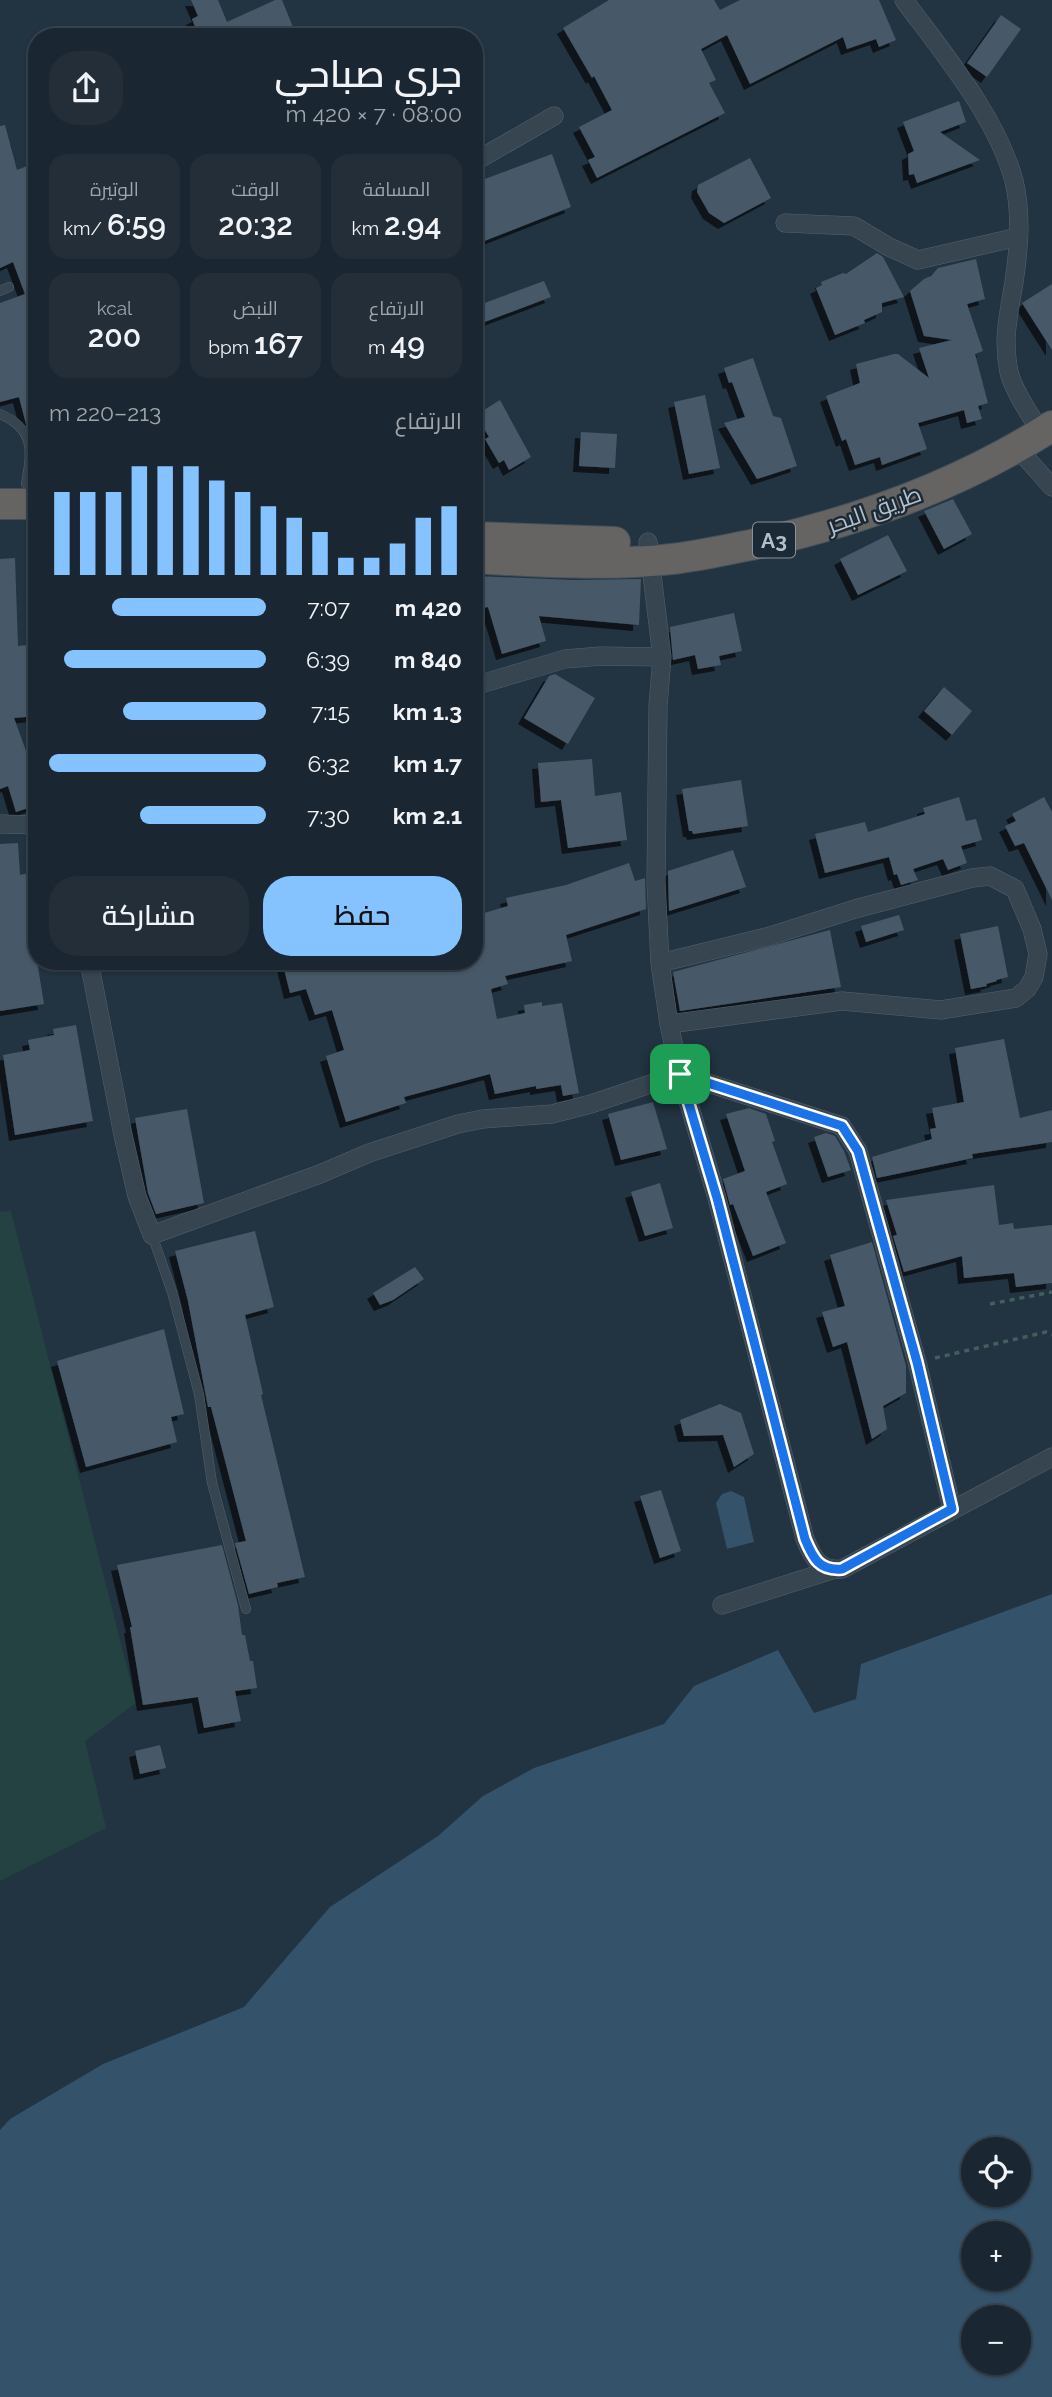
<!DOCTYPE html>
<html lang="ar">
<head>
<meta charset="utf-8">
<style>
	:root { --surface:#1a2631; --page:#232e39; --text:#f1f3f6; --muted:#9fa5ab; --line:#38434d; --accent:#84c3ff }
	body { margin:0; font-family:Raleway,Cairo,sans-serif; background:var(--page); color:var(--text); direction:rtl; height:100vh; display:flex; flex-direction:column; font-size:26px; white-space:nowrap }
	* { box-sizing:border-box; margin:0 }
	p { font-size:23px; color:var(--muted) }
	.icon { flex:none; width:38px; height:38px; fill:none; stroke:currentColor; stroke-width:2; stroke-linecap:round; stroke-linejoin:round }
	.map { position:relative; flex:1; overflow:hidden; direction:ltr }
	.panel { position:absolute; left:28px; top:28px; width:455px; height:942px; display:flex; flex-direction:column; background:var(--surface); border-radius:28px; box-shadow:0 2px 5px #0004,0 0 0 2px var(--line); direction:rtl }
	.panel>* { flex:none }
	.tools { position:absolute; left:961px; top:2137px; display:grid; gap:14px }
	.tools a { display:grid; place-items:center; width:70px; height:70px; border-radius:50%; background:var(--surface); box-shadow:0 2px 5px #0004,0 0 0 2px var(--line); font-size:35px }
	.pin { position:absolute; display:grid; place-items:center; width:60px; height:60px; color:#fff; margin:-30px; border-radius:14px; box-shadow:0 4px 10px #0006 }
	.round { display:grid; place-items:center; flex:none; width:74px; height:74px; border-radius:28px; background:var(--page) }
	.summary { display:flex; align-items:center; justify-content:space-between; height:119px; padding:0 21px }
	h1 { font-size:38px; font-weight:600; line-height:52px }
	.metrics { display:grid; grid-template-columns:repeat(3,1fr); gap:10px; height:119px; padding:7px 21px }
	.metrics div { display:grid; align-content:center; border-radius:18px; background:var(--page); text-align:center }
	.metrics b { font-size:30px; font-weight:600 }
	.metrics small { font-size:19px; font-weight:400 }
	.metrics p { font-size:19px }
	.chart { height:196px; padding:14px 21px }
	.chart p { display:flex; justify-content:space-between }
	.chart svg { width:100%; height:126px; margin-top:7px; stroke:var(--accent); stroke-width:6 }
	.cta { display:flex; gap:14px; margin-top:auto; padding:14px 21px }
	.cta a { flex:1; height:80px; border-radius:28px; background:var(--accent); color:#111; font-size:28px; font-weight:600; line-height:80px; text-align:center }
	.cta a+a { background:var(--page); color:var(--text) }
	ul { padding:0 21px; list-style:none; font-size:23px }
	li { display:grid; grid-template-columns:112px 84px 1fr; align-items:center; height:52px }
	li i { height:18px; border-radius:9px; background:var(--accent) }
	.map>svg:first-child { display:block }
	.green { fill:#244242 }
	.water { fill:#34526a; fill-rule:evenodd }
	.building { fill:#465967; filter:url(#shadow) }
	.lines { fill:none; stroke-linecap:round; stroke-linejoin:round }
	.service-casing { stroke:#55626e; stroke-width:10 }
	.minor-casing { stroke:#55626e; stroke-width:19 }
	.trunk-casing { stroke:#424f5b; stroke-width:32 }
	.path { stroke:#425e5e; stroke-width:3.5; stroke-dasharray:5 5; stroke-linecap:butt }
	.service { stroke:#374551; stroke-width:9 }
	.minor { stroke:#374551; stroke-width:18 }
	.trunk { stroke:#666462; stroke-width:30 }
	.route-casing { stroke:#fff; stroke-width:14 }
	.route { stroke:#1a73e8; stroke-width:9 }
	.labels { text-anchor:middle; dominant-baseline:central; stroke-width:5; stroke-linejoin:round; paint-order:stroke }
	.shield { fill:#1c2a36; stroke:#86929e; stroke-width:2 }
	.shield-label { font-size:21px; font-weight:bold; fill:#b3bfcb }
	.street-label { font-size:23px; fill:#b3bfcb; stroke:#1c2a36 }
</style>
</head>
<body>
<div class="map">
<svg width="1052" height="2397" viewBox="0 0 1052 2397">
	<defs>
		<filter id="shadow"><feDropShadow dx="-6" dy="6" stdDeviation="0" flood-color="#0009"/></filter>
	</defs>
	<rect width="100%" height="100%" fill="#223341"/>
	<path class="green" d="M11,1211L136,1703L85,1741L106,1828L0,1881V1212Z"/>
	<path class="water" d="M731,1491L744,1497L754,1542L727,1549L716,1503L722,1494Z
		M1052,1594V2397H0V2130L10,2119L103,2064L244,2007L330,1907L438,1836L483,1796L534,1768L664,1724L694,1686L778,1650L814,1713L856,1699L861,1664ZM973,2149H1018V2194H973ZM973,2233H1018V2278H973ZM973,2317H1018V2362H973Z"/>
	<path class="building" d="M191,0H218L227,22L275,0H282L297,37H192L198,34L192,19L198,16Z
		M609,0H714L720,10L740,0H879L896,40L879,47L876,39L847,49L843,37L750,84L727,35L701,49L716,80L709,83L725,113L597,178L588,160L595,157L579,127L612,110L594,76L592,78L563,28Z
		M1001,15L1021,29L987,77L967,63Z
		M959,101L966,122L940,132L980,160L917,183L914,174L909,175L908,154L914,151L903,122Z
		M5,125L17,170L37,162L36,443L26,424L19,397L0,402V303L25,294L13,262L0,268V126Z
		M552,154L571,207L474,245V183Z
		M750,158L771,198L724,223L709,213L697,192L698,185Z
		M877,253L883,257L904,297L882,303V312L864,320L865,323L835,335L816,288L822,285L821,282L843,273L846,274Z
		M976,259L985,299L967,304L983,351L975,354L988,403L978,406L982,419L967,423L964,410L918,423L927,449L882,465L880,457L855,465L846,439L842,441L826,396L860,383L856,364L894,354H898L929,378L919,348L952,340L924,336L910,291L924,279L931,276L938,268Z
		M544,281L551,297L474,326V307Z
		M1052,284V350L1022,303Z
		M753,358L773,416L781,418L797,466L757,479L724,423L745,417L732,382L729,383L724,368Z
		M705,395L720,468L689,474L674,402Z
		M500,400L531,457L509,470L504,460L499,463L485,439L489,437L476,415Z
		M581,432L617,434L615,468L579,466Z
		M953,499L972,534L944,549L924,511Z
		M888,535L907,571L858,595L840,559Z
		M15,558L18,646L37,644V716L14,718L29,759L37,757V805L16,812L8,786L0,789V559Z
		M474,576L573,580L641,579L639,625L539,616L546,641L502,654L488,607L474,610Z
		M734,613L742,651L719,656L721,665L698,669L695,655L673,660L670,627Z
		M555,674L595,698L568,744L524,718L549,676Z
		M944,687L972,711L952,735L924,711Z
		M592,759L595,796L621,792L627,840L568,848L561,800L541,802L538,763Z
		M741,780L748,826L693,834L692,831H689L682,789Z
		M959,797L966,821L976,819L982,840L961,846L967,863L948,870L943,859L913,869L918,880L901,885L897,874L894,875L889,857L825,873L815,834L865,822L868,832L925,814L923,808Z
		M1044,797L1052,812V900L1024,843L1015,846L1005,826L1016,821L1012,814Z
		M18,843L20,875L37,871V961L44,1004L0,1011V844Z
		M733,850L746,887L669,911L668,871Z
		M629,863L635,881L645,878L646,909L566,935L572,961L505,976L508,984L491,989L497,1019L525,1013L524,1005L542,1002V1006L562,1003L579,1093L563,1096L561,1085L536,1089V1086L495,1094L490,1074L404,1097L406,1103L346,1122L326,1056L344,1050L332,1010L315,1015L306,989L290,993L282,961H474V916L508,906L506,898L566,885Z
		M899,915L904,930L866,942L861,926Z
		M998,926L1008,977L996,980L997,981L986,984L987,986L971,989L960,934Z
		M830,930L841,987L680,1011L673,972Z
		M76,1025L93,1121L15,1135L3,1055L30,1050L28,1040L54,1035L53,1029Z
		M1004,1039L1020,1118L1052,1110V1142L972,1154L973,1158L877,1178L872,1157L932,1139L930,1129L936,1128L932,1108L964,1102L955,1048Z
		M653,1102L667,1149L621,1160L608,1114Z
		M749,1108L766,1114L775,1141L772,1142L787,1184L766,1192L786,1243L753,1256L733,1204L730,1205L723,1179L745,1171L726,1114Z
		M187,1109L204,1203L156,1214L148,1193L135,1118Z
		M826,1133L835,1136L844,1151L851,1170L828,1177L814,1137Z
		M660,1183L673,1228L645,1236L631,1192Z
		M994,1185L999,1225L1013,1223L1014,1229L1052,1225V1283L1016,1287L1014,1273L964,1278L962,1256L904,1272L893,1236L897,1235L886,1200Z
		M255,1231L274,1307L245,1315L263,1394L261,1395L305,1577L277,1583L278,1587L249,1594L235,1543L246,1541L211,1407H208L188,1301L175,1251Z
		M872,1242L906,1366V1393L883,1406L887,1429L872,1439L847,1342L833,1347L822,1312L845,1306L830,1255Z
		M415,1267L424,1279L393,1300L380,1305L373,1293Z
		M164,1329L184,1414L171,1417L177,1442L86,1467L57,1361Z
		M720,1404L741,1413L754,1454L734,1467L723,1435L684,1436L680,1420Z
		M661,1490L681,1551L660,1558L640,1496Z
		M222,1545L238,1605L242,1635H245L250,1661H253L257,1688L235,1691L241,1721L204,1728L198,1697L143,1705L130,1627H132L117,1565Z
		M160,1745L166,1768L140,1774L135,1751Z"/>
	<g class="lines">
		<defs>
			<path id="service" d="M0,291L9,287
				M0,414C35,429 32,451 26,484
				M152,1235L172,1292L199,1394L212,1483L246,1609"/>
			<path id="minor" d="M904,0C943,53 997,117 1014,181C1022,214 1019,249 1014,282C1009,314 1002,338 1009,372C1013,389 1031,417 1041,432
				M474,162L554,116
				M785,223L854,226L889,247L918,260L1018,237
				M1012,442L1052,487
				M648,542L662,657L658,706L656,882L660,963L669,1024L680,1074L717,1198L805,1539C813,1558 819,1571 842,1569L1052,1457
				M474,686L565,659L601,656L662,657
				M0,824L37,825
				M89,961L123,1135L137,1196L152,1235L320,1174L369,1153L458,1124L483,1119L552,1114L591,1104L680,1074L842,1126L858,1151L917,1362L952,1509
				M660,963L770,936L855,909L972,878L990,876L1015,889L1032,929L1038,954L1034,977L1027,989L1016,998L941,1010L842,1001L669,1024
				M722,1605L832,1570"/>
			<path id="trunk" d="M0,504H37
				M474,537L615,542
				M474,558C537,562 610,566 672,559C698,556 724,550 751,545C857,522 960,485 1052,426"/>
		</defs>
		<use href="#service" class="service-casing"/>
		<use href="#minor" class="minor-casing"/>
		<use href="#trunk" class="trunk-casing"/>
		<path class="path" d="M990,1304L1052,1292
			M935,1358L1046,1332L1052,1335"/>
		<use href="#service" class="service"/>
		<use href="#minor" class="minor"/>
		<use href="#trunk" class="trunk"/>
	</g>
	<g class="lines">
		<defs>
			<path id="route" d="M680,1074L842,1126L858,1151L917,1362L952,1509L842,1569C819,1571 813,1558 805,1539L717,1198Z"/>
		</defs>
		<use href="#route" class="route-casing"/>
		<use href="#route" class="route"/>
	</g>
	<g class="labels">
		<rect class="shield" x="753" y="522.5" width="42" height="35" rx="5"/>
		<g class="shield-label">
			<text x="774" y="540">A3</text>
		</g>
		<g class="street-label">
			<text transform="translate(874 509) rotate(-20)">طريق البحر</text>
		</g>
	</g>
</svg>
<div class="tools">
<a><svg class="icon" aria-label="locate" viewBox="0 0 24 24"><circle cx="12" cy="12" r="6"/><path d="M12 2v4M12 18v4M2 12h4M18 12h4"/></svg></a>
<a>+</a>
<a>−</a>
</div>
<div class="pin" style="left:680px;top:1074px;background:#1e9e55"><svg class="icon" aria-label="arrive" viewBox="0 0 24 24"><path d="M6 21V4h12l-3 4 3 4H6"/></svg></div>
<section class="panel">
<div class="summary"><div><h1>جري صباحي</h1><p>08:00 · 7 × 420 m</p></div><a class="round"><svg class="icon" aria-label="share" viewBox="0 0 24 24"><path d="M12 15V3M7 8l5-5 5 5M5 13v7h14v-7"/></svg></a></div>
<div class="metrics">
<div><p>المسافة</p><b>2.94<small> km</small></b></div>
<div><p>الوقت</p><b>20:32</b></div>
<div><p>الوتيرة</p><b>6:59<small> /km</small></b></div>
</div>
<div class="metrics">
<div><p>الارتفاع</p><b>49<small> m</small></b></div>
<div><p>النبض</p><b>167<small> bpm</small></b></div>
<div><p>kcal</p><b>200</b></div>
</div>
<div class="chart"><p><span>الارتفاع</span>213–220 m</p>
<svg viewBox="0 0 160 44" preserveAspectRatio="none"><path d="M5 44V15M15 44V15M25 44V15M35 44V6M45 44V6M55 44V6M65 44V11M75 44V15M85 44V20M95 44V24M105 44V29M115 44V38M125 44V38M135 44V33M145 44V24M155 44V20"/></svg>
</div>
<ul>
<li><b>420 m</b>7:07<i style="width:71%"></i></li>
<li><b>840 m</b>6:39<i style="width:93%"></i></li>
<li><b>1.3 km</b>7:15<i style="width:66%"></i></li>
<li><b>1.7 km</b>6:32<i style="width:100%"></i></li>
<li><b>2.1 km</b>7:30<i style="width:58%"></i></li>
</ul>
<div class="cta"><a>حفظ</a><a>مشاركة</a></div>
</section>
</div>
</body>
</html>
